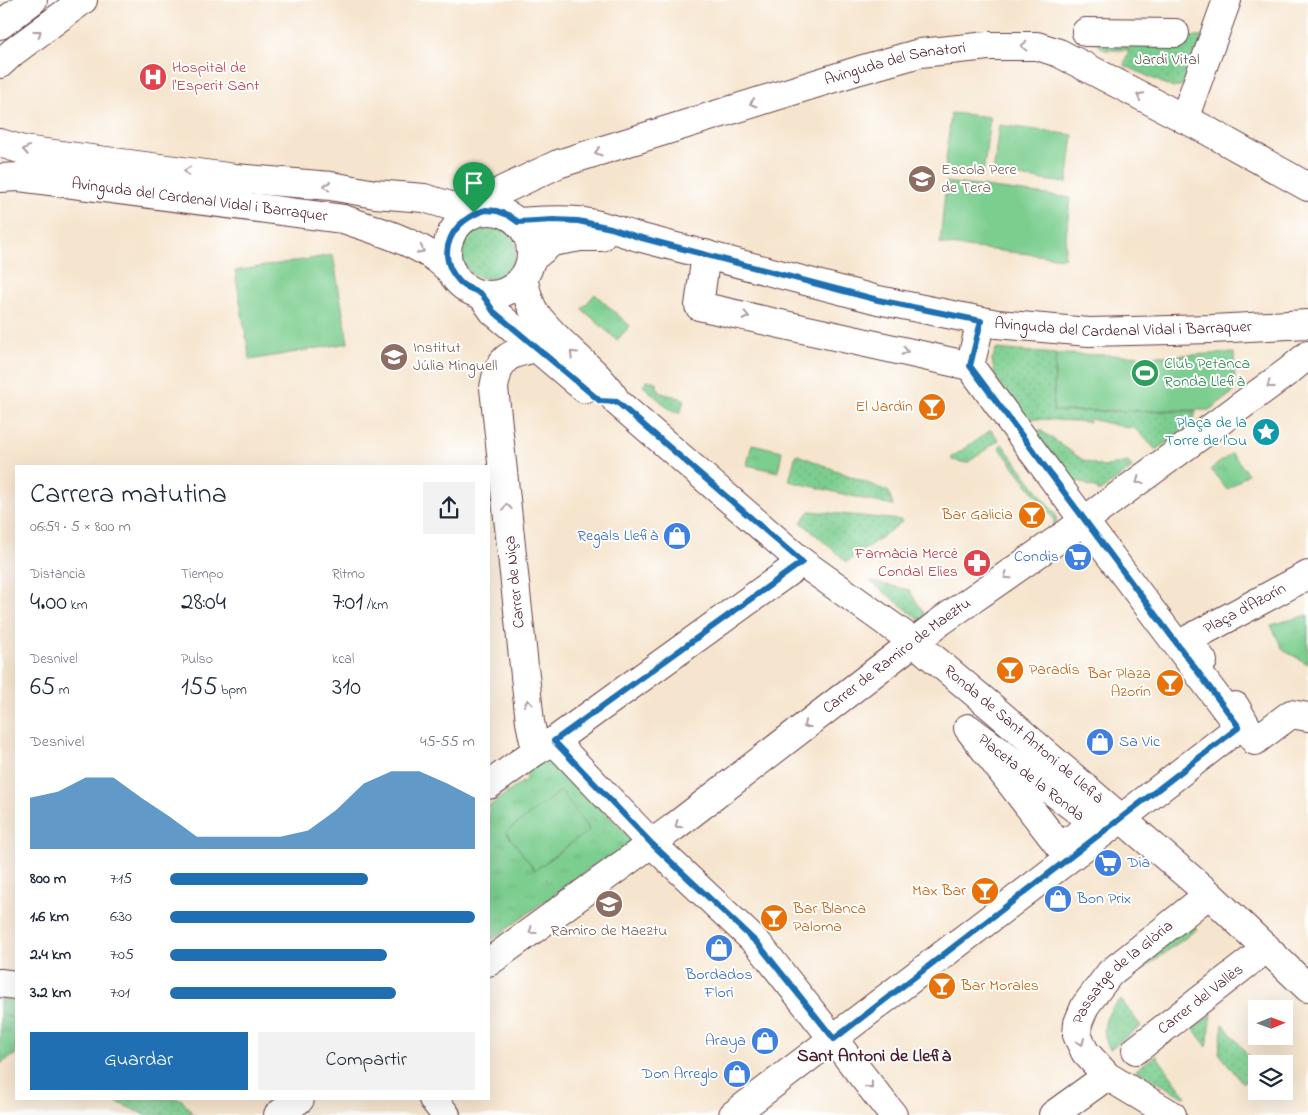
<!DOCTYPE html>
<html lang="es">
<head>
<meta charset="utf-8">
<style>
	:root { --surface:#fff; --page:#f2f2f3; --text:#1f2937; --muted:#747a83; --accent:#1f6fb2 }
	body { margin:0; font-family:"Indie Flower",sans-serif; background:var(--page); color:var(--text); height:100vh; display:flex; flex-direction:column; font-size:19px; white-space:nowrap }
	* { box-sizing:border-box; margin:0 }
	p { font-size:16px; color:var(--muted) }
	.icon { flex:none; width:28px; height:28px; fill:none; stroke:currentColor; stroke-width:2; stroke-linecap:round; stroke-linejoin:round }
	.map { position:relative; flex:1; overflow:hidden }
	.sheet { position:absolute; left:15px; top:465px; width:475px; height:635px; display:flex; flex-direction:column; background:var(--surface); border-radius:0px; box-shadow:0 5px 20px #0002 }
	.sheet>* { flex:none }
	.needle { width:32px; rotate:89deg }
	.buttons { position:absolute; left:1248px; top:1000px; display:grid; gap:10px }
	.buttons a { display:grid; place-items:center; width:45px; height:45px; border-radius:0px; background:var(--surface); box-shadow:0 5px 20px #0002; font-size:25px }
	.pin { position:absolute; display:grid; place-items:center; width:42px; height:42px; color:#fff; margin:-51px -21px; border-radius:50% 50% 50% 0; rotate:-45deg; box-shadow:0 0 5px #0007 }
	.pin .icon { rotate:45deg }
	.round { display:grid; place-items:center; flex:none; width:52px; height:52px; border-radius:0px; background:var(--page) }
	.overview { display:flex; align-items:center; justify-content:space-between; height:85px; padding:0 15px }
	h1 { font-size:28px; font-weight:600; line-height:38px }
	.figures { display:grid; grid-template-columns:repeat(3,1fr); gap:8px; height:85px; padding:5px 15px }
	.figures div { display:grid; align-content:center }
	.figures b { font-size:25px; font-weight:600 }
	.figures small { font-size:14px; font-weight:400 }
	.figures p { font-size:14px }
	.chart { height:140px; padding:10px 15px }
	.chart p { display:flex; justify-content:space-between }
	.chart svg { width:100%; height:90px; margin-top:5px; fill:var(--accent); opacity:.7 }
	.primary-button { display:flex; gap:10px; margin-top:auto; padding:10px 15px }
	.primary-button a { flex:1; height:58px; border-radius:0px; background:var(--accent); color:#fff; font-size:20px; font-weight:600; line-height:58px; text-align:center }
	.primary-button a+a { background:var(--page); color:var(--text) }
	ul { padding:0 15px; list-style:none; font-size:16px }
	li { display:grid; grid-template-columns:80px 60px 1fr; align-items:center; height:38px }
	li i { height:12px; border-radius:6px; background:var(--accent) }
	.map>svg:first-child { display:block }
	.grass { fill:url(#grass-tufts); stroke:#63765d }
	.garden { fill:url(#garden-dots); stroke:#63765d }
	.pitch { fill:#7cce8f; stroke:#63765d }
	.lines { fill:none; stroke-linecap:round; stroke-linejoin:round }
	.street-casing { stroke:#643d43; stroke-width:30 }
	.secondary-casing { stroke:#643d43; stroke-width:30 }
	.street { stroke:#fff; stroke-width:28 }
	.secondary { stroke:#fff; stroke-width:28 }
	.oneway { stroke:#ae9aa0 }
	.route-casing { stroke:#fff; stroke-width:10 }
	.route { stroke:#1f6fb2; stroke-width:6 }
	.labels { text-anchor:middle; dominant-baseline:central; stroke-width:4; stroke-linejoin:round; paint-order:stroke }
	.park-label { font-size:16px; fill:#5c5c4e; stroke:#fff }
	.street-label { font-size:16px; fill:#4a1f2b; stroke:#fff }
	.health-label { font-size:16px; fill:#be3a42; stroke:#fff; text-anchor:start }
	.education-label { font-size:16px; fill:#785e54; stroke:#fff; text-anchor:start }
	.leisure-label { font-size:16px; fill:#27864d; stroke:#fff; text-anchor:start }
	.food-label { font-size:16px; fill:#c56008; stroke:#fff; text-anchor:end }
	.culture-label { font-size:16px; fill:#0d838f; stroke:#fff; text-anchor:end }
	.shop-label { font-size:16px; fill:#366cbe; stroke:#fff; text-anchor:end }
	.neighbourhood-label { font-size:18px; font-weight:bold; fill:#4a1f2b; stroke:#fff }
</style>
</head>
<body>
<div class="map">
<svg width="1308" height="1115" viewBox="0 0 1308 1115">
	<defs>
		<pattern id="grass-tufts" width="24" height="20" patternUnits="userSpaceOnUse" patternTransform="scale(1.25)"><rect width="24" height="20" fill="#7cce8f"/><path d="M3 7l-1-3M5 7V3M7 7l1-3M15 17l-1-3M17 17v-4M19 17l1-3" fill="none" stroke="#6db07c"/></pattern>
		<pattern id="garden-dots" width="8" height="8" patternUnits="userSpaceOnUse" patternTransform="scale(1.25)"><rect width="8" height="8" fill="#7cce8f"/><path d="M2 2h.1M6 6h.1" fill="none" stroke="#6db07c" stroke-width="1.8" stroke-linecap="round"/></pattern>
	</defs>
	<rect width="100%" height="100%" fill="#fff"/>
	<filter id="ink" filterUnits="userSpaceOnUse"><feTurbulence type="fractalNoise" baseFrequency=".02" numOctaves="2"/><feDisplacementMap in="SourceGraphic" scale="10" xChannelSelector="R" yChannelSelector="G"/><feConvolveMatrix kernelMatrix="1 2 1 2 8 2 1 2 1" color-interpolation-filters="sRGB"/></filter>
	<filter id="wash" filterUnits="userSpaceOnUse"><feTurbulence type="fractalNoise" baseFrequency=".0096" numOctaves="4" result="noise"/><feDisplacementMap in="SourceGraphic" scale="20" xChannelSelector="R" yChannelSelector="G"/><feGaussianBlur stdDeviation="1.12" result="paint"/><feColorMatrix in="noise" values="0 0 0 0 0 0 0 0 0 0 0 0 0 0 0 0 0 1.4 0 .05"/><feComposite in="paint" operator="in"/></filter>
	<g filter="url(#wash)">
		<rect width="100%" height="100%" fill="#f6e5ce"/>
		<path class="grass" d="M595,294L630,326L617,340L582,309Z
			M752,444L782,451L778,472L747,465Z
			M1232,453L1248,474L1227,490L1211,469Z
			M1308,615V664L1283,650L1271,625Z
			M547,758L553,760L631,838L630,843L597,870L593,866L489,942V806L528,778L524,773Z
			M0,1014L16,1019V1054L0,1064Z"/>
		<path class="garden" d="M1107,36L1203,37L1186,84L1173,88L1124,65L1129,50H1105L1092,40Z
			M460 251a28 28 0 1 1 56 0a28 28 0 1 1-56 0Z
			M996,349L1056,354L1053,411H1196C1194,429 1170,440 1156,450L1132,426L1128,428L1090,419L1089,422L1024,418L995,377L992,360Z
			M647,380L657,382V387L661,393L684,399L681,412H673L643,386Z
			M991,430L999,440L967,463L952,460V457Z
			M1040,430L1083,460L1103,467L1128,462L1132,468L1099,492L1097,489L1079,481L1075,483L1036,433Z
			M1002,444L1056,515L1057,521L1054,526V519L999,447Z
			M796,454L889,492L893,506L789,481Z
			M810,511L901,520L902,522L847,562L801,522Z
			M870,581L909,590L924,613V620H920Z
			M1190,922L1197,929L1125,983L1124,981Z
			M0,998L16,1002V1019L0,1014Z
			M1121,1000L1141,1026L1110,1049C1099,1033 1105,1010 1121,1000Z
			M1212,1014L1207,1047L1193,1028Z
			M1223,1024L1256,1065V1080L1242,1082L1219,1053Z
			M1156,1055L1186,1096L1184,1097L1136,1070Z
			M117,1099H181L194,1115H145L117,1102Z"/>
		<path class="pitch" d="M951,113L990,117L983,175L945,171Z
			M999,125L1073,135L1067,183L993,174Z
			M946,182L1070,198L1064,258L940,244Z
			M333,255L348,343L250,360L235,271Z
			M1234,353L1235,391L1209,410L1053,411L1056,354L1163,356Z
			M561,791L589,830L535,870L506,832Z"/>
	</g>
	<g filter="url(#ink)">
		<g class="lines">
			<defs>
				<g id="street">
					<path d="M1086,32L1175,33"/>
					<path d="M1184,119L1227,0"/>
					<path d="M0,143L23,150L235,178L331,186L375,194L424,198L474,213"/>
					<path id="s1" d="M0,178L19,177L343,219C373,229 404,238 431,255C438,259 445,266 452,272"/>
					<circle cx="489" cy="253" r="42"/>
					<path id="s2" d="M474,213L503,190L558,164L860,70L920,53L988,46H1037L1059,53L1208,131L1308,187"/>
					<path id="s3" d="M518,222C538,221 557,219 577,221C598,223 618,231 638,237L878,300L997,324L1089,332L1212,329L1308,324"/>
					<path d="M706,254L699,306L970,366"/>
					<path d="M531,259L552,242L581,237H601"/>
					<path id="s4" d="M523,278C526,290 529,305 536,314C560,347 597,368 617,402L802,562L914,642L994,709L1209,894L1308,988"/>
					<path d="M481,294L493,311L585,389"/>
					<path id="s5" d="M1203,661L1187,640L1308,575"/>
					<path d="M1235,706L1255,741L1291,714L1308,717"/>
					<path d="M968,728L1089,819L1086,829L1060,847Z"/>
					<path d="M554,741L652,844L759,945L893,1115"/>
					<path d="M536,751L530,722L494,388C499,357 507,354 537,348"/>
					<path d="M489,785L536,751L554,741L802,562"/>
					<path id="s6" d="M489,962L674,827L940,622L1066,534L1290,370L1308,355"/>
					<path d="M0,983L16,985"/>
					<path id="s7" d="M1136,1050L1267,948"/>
					<path d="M433,1099L446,1115"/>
					<path d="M278,1115L300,1099"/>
					<path d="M733,1115L1122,818L1239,727L1084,521L970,366L981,321"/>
					<path d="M1053,1115L1107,1076"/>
					<path id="s8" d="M1172,1115L1107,1076L1085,1052L1077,1035L1078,1023L1085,1006L1110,973L1209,894"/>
				</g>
				<path id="secondary" d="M0,25L33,0
					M0,64L13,52L83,0"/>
			</defs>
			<use href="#street" class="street-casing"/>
			<use href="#secondary" class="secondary-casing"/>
			<use href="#street" class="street"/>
			<use href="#secondary" class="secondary"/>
		</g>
		<defs><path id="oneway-chevron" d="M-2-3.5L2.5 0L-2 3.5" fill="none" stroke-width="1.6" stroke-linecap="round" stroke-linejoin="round" transform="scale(1.25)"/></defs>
		<g class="oneway">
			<use href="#oneway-chevron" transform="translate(38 33) rotate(-37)"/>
			<use href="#oneway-chevron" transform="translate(1024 46) rotate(-179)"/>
			<use href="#oneway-chevron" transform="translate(1140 96) rotate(-152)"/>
			<use href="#oneway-chevron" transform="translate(753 103) rotate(163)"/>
			<use href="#oneway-chevron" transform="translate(26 150) rotate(-170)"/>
			<use href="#oneway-chevron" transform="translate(598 152) rotate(163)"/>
			<use href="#oneway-chevron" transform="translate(187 171) rotate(-173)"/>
			<use href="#oneway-chevron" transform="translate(327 186) rotate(-174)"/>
			<use href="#oneway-chevron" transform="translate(421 250) rotate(27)"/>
			<use href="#oneway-chevron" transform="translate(746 316) rotate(12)"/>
			<use href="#oneway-chevron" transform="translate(905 351) rotate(12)"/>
			<use href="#oneway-chevron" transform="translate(573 354) rotate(-136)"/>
			<use href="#oneway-chevron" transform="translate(1270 385) rotate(144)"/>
			<use href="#oneway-chevron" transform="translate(1139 481) rotate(144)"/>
			<use href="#oneway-chevron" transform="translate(507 507) rotate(-96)"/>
			<use href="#oneway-chevron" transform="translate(1007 576) rotate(145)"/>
			<use href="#oneway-chevron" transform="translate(528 703) rotate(-96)"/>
			<use href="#oneway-chevron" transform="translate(806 725) rotate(142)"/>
			<use href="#oneway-chevron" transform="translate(678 825) rotate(143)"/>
			<use href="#oneway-chevron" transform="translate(532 931) rotate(144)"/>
			<use href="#oneway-chevron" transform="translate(1081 1042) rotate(67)"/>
			<use href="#oneway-chevron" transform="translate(870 1086) rotate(52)"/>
		</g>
	</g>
	<g class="lines" filter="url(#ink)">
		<defs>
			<path id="route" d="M486,210L497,211L508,215L518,222L553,220L578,221L611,228L638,237L878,300L981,321L970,366L1239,727L834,1039L759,945L652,844L554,741L802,562L617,402L600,401L493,311C490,306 486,299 482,295C476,289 465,289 459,281C433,253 453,219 486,210Z"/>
		</defs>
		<use href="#route" class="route-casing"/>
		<use href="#route" class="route"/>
	</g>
	<defs>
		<symbol id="hospital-disc" viewBox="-11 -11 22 22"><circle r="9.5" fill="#e0444e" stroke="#fff"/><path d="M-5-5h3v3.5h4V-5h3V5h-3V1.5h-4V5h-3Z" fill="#fff"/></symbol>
		<symbol id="school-disc" viewBox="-11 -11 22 22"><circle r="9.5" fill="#8d6e63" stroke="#fff"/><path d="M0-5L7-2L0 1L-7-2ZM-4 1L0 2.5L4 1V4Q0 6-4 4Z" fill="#fff"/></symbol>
		<symbol id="stadium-disc" viewBox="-11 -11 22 22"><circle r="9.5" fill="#2e9e5b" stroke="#fff"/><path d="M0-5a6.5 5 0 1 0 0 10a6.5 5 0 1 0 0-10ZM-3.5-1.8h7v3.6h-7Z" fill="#fff"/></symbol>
		<symbol id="bar-disc" viewBox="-11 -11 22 22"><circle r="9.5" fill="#e8710a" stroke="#fff"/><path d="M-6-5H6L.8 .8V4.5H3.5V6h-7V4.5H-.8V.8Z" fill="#fff"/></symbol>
		<symbol id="sight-disc" viewBox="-11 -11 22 22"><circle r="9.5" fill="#0f9aa8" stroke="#fff"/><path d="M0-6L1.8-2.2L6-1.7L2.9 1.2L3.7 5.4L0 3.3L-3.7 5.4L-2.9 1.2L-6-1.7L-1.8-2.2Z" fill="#fff"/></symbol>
		<symbol id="shop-disc" viewBox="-11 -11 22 22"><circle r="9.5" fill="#3f7fe0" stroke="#fff"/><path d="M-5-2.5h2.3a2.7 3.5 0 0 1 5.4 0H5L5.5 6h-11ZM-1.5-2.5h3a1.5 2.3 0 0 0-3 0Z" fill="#fff"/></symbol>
		<symbol id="supermarket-disc" viewBox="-11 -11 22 22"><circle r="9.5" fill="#3f7fe0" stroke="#fff"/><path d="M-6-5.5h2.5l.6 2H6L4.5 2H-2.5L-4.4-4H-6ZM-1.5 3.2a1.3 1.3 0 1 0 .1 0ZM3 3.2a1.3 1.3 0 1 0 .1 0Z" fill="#fff"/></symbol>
		<symbol id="pharmacy-disc" viewBox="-11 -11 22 22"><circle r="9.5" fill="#e0444e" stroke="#fff"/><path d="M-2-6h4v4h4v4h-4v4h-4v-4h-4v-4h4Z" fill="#fff"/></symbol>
	</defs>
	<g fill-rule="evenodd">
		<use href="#hospital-disc" x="137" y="61" width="32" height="32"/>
		<use href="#school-disc" x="906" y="163" width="32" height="32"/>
		<use href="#school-disc" x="378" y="341" width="32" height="32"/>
		<use href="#stadium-disc" x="1129" y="357" width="32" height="32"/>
		<use href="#bar-disc" x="916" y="391" width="32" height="32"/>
		<use href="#sight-disc" x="1250" y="416" width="32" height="32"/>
		<use href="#bar-disc" x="1016" y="499" width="32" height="32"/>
		<use href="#shop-disc" x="661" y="520" width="32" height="32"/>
		<use href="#supermarket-disc" x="1062" y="541" width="32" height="32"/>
		<use href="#pharmacy-disc" x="961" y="547" width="32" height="32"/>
		<use href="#bar-disc" x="994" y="654" width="32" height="32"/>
		<use href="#bar-disc" x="1154" y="667" width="32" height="32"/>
		<use href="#shop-disc" x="1084" y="726" width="32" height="32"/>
		<use href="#supermarket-disc" x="1092" y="847" width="32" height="32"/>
		<use href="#bar-disc" x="969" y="875" width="32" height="32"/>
		<use href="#shop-disc" x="1042" y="883" width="32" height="32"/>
		<use href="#school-disc" x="593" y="888" width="32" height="32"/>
		<use href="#bar-disc" x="758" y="902" width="32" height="32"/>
		<use href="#shop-disc" x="703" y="932" width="32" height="32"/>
		<use href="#bar-disc" x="926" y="970" width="32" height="32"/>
		<use href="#shop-disc" x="749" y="1025" width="32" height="32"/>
		<use href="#shop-disc" x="721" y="1058" width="32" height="32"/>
	</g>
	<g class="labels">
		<g class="park-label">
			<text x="1167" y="60">Jardi Vital</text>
		</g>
		<g class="street-label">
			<text stroke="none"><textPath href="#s2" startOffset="450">Avinguda del Sanatori</textPath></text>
			<text stroke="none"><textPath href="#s1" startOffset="201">Avinguda del Cardenal Vidal i Barraquer</textPath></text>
			<text stroke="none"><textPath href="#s3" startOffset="618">Avinguda del Cardenal Vidal i Barraquer</textPath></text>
			<text transform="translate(515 582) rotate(-96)">Carrer de Niça</text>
			<text stroke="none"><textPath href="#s5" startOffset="92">Plaça d'Azorín</textPath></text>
			<text stroke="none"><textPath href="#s6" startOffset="510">Carrer de Ramiro de Maeztu</textPath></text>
			<text stroke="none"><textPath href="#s4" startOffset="684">Ronda de Sant Antoni de Llefià</textPath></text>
			<text transform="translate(1031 778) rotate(38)">Placeta de la Ronda</text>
			<text stroke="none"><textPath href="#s8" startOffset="208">Passatge de la Glòria</textPath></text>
			<text stroke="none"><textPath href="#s7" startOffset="82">Carrer del Vallès</textPath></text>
		</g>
		<g class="health-label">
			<text x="172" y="68">Hospital de<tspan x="172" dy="18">l'Esperit Sant</tspan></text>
			<text x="958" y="554" text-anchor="end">Farmàcia Mercè<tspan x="958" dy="18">Condal Elies</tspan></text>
		</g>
		<g class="education-label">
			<text x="941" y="170">Escola Pere<tspan x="941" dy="18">de Tera</tspan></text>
			<text x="413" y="348">Institut<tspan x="413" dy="18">Júlia Minguell</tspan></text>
			<text x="609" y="931" text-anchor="middle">Ramiro de Maeztu</text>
		</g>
		<g class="leisure-label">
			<text x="1164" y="364">Club Petanca<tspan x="1164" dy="18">Ronda Llefià</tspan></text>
		</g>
		<g class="food-label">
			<text x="913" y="407">El Jardín</text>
			<text x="1013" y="515">Bar Galicia</text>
			<text x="1029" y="670" text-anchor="start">Paradís</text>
			<text x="1151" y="674">Bar Plaza<tspan x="1151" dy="18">Azorín</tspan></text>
			<text x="966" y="891">Max Bar</text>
			<text x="793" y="909" text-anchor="start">Bar Blanca<tspan x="793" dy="18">Paloma</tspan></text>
			<text x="961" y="986" text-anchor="start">Bar Morales</text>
		</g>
		<g class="culture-label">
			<text x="1247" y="423">Plaça de la<tspan x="1247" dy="18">Torre de l'Ou</tspan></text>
		</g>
		<g class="shop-label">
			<text x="658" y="536">Regals Llefià</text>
			<text x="1059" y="557">Condis</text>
			<text x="1119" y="742" text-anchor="start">Sa Vic</text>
			<text x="1127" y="863" text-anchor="start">Dia</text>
			<text x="1077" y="899" text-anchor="start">Bon Prix</text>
			<text x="719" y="975" text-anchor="middle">Bordados<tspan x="719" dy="18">Flori</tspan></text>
			<text x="746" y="1041">Araya</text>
			<text x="718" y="1074">Don Arreglo</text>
		</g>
		<g class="neighbourhood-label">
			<text x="874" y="1057">Sant Antoni de Llefià</text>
		</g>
	</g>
</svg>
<div class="buttons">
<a><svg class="needle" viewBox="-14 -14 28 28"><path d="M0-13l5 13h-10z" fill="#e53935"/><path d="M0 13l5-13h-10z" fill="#747a83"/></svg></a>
<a><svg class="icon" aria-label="layers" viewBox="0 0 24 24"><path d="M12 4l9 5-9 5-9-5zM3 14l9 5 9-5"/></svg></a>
</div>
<div class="pin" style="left:474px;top:213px;background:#1e9e55"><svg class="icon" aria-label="arrive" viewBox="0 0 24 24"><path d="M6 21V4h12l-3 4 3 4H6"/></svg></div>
<section class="sheet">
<div class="overview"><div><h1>Carrera matutina</h1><p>06:59 · 5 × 800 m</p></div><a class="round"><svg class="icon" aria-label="share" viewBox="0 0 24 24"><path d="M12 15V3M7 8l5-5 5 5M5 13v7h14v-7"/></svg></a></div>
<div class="figures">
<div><p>Distancia</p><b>4.00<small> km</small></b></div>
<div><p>Tiempo</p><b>28:04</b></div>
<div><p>Ritmo</p><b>7:01<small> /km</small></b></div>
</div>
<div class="figures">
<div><p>Desnivel</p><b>65<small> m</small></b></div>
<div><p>Pulso</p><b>155<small> bpm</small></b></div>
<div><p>kcal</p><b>310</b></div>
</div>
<div class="chart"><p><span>Desnivel</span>45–55 m</p>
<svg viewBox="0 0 160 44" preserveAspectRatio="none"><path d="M0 44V19L10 16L20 9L30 9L40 19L50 28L60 38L70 38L80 38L90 38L100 35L110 25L120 12L130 6L140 6L150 12L160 19V44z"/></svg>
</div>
<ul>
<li><b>800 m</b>7:15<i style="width:65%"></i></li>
<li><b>1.6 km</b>6:30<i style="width:100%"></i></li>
<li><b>2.4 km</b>7:05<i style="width:71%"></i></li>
<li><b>3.2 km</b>7:01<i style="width:74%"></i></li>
</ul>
<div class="primary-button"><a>Guardar</a><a>Compartir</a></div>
</section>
</div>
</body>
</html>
